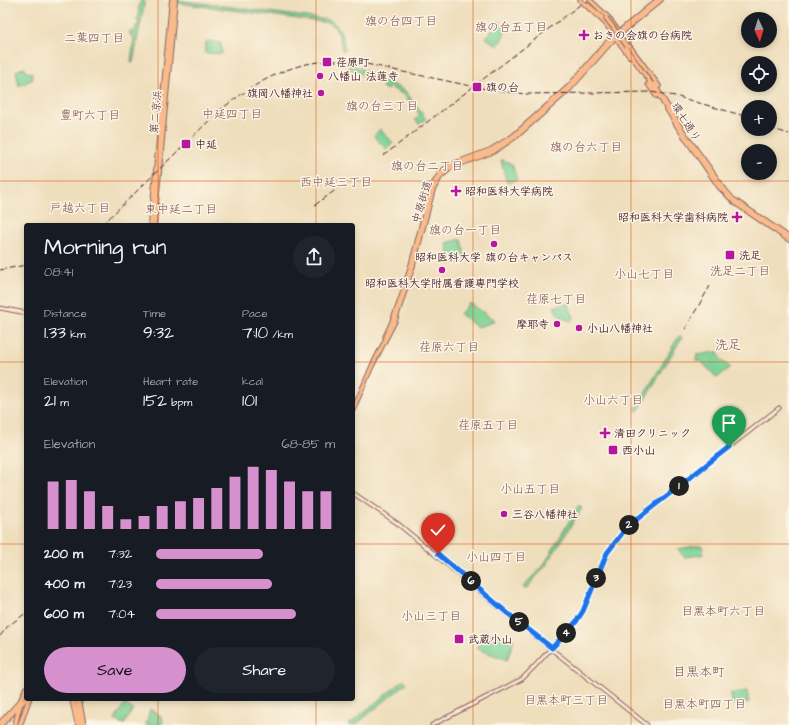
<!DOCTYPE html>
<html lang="en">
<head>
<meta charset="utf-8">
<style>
	:root { --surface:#171b24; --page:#20242c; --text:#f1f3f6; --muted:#9ea1a6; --accent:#d690ce }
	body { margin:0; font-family:"Architects Daughter","Klee One",sans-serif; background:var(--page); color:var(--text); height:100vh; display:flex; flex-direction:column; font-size:15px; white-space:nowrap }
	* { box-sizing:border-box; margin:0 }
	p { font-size:13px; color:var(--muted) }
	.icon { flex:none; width:22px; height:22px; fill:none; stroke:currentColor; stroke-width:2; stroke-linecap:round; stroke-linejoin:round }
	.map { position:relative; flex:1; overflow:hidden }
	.side { position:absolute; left:24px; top:223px; width:331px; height:478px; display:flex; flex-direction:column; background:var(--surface); border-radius:4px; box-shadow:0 2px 6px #0003 }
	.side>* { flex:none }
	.needle { width:26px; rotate:176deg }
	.controls { position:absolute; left:741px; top:12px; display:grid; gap:8px }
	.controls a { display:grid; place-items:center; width:36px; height:36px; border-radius:50%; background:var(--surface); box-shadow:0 2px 6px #0003; font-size:20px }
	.pin { position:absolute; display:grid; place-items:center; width:34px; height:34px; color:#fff; margin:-41px -17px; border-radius:50% 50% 50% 0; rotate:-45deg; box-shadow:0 0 4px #0007 }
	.pin .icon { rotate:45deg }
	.km { position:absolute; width:20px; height:20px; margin:-10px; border-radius:50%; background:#222; color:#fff; font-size:11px; line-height:20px; text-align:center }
	.round { display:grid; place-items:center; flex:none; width:42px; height:42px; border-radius:21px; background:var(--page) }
	.overview { display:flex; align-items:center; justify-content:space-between; height:68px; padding:0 20px }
	h1 { font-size:22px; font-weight:600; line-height:30px }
	.figures { display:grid; grid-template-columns:repeat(3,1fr); gap:6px; height:68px; padding:4px 20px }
	.figures div { display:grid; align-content:center }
	.figures b { font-size:17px; font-weight:600 }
	.figures small { font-size:11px; font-weight:400 }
	.figures p { font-size:11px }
	.chart { height:112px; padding:8px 20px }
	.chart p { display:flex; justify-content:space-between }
	.chart svg { width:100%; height:72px; margin-top:4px; stroke:var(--accent); stroke-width:6 }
	.primary-button { display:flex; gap:8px; margin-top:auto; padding:8px 20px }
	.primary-button a { flex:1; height:46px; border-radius:24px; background:var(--accent); color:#111; font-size:16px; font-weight:600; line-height:46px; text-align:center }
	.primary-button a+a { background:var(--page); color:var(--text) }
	ul { padding:0 20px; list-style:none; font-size:13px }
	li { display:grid; grid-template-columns:64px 48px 1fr; align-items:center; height:30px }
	li i { height:10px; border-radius:5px; background:var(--accent) }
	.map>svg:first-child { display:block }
	.green { fill:#7bd195; stroke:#627860 }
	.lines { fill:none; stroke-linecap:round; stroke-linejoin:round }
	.secondary-casing { stroke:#84625e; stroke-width:5 }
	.primary-casing { stroke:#84625e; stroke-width:5.5 }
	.trunk-casing { stroke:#84625e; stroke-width:6 }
	.motorway-casing { stroke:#84625e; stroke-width:6 }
	.secondary { stroke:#fde4d1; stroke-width:3 }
	.primary { stroke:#fabb8c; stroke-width:3.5 }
	.trunk { stroke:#fabb8c; stroke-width:4 }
	.motorway { stroke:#fabb8c; stroke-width:4.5 }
	.rail { stroke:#4a1f2b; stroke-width:1; stroke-dasharray:6 3; stroke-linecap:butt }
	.primary-bridge-casing { stroke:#84625e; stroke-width:5.5; stroke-linecap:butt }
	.primary-bridge { stroke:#fabb8c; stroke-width:3.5 }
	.route-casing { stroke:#fff; stroke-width:8 }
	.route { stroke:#1a73e8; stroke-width:5 }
	.grid { fill:none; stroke:#d8530f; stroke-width:1; stroke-opacity:0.55 }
	.poi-dot { fill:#b5179e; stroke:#fcf5e5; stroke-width:1.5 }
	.labels { text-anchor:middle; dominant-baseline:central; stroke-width:3; stroke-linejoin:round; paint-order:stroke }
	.poi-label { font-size:11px; font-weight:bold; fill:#4a1f2b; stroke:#fcf5e5; text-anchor:start }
	.street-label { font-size:11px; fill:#4a1f2b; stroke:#fcf5e5 }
	.neighbourhood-label { font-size:12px; fill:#7d4f4f; stroke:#fcf5e5 }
	.quarter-label { font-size:13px; fill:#7d4f4f; stroke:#fcf5e5 }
</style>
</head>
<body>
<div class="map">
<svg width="789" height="725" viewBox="0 0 789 725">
	<rect width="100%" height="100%" fill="#fcf5e5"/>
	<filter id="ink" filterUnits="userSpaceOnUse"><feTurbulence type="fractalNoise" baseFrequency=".025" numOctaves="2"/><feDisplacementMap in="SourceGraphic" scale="8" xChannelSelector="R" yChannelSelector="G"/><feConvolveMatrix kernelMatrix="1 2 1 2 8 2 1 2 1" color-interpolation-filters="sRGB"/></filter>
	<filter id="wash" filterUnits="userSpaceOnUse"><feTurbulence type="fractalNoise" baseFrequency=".012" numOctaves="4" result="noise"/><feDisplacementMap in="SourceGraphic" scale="16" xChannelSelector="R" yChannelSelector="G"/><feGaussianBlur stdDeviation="0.9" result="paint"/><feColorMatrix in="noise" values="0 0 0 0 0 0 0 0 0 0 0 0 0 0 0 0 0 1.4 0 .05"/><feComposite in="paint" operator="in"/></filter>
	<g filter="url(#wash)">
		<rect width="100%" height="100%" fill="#efdebc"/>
		<path class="green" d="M141,0H145L133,62H131L134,37L131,36V34L129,33L130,31L135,32L136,26H138L139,20H137L139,10L138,9Z
			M178,0L329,20C342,26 343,38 345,50H342C340,39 339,29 329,23L178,3Z
			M499,21L507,29L498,46L486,38Z
			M207,41L221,43L222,54L205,53L206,42Z
			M346,64H351L405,91L426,119L419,124L415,120L420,115L404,95L389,87L387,90L382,87L383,84L351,69Z
			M25,67L27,73L32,72L33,79L19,86L16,71Z
			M380,129L393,143L386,149L374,136Z
			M501,160H504L505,161L512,164L517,180L507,183Z
			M461,239L466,260L451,264L447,243Z
			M470,303L494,320L493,322L477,327L460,314Z
			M569,303L571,312L573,314L574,317L571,321C561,318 558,317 554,307Z
			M679,336L682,337L638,411L635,410Z
			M716,352H718L721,360L730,367L717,378L701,361H696L697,355Z
			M578,506L582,508L547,564L526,589L522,588L545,563Z
			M701,545L702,546L703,554L701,555L684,557L678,549Z
			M482,630L514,640L507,660L478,649L477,647L482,635Z
			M404,680L407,683L355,725H348Z
			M747,691L749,703L732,704L731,693Z
			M124,704L133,709L124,724L115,720Z
			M150,709L162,717L163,721L161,725H146Z"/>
	</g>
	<g filter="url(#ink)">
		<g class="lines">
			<defs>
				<path id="secondary" d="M0,308L26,313
					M353,493L397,523L501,609L647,725
					M432,725L522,679L535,666L579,618L584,609L608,552L627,527L779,408"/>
				<path id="primary" d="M580,0L605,23L629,56
					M590,0L608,17L659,86
					M587,4L602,17
					M625,47L655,89L677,126L719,187L735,203L789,240
					M648,84L656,96
					M654,84L683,131L726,191L733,199L789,237
					M385,337C408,290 417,238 431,188L440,173L450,165L490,150L513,136L569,86L610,39L657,0
					M353,410L372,366L395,321L413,266L433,190L441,176L452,167L493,152L517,136L569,90L613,40L661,0
					M79,699L84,725
					M0,723L21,700
					M1,725L26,699"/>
				<path id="trunk" d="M151,225L172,0
					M154,225L175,0
					M15,725L21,700L26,688
					M20,725L29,699"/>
				<path id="motorway" d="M72,699L78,725
					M77,699L82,725"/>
			</defs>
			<use href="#secondary" class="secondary-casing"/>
			<use href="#primary" class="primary-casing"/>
			<use href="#trunk" class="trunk-casing"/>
			<use href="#motorway" class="motorway-casing"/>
			<use href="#secondary" class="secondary"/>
			<use href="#primary" class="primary"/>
			<use href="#trunk" class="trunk"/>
			<use href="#motorway" class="motorway"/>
			<path class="rail" d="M770,128L789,134
				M383,156L581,4
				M315,205L337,189
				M102,225L219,111C248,88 282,66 319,62C348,58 375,66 403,72C434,78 465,85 496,91L527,94L651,92L675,96L748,117
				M0,270L26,265
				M685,329L710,286
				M0,636L8,626L26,613"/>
			<defs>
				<path id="primary-bridge" d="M606,18L627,46"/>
			</defs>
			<use href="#primary-bridge" class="primary-bridge-casing"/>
			<use href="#primary-bridge" class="primary-bridge"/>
		</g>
	</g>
	<g class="lines" filter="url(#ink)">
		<defs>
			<path id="route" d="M438,554L506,612L552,648L576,622L583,611L607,553L627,527L729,447"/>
		</defs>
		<use href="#route" class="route-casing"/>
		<use href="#route" class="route"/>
	</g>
	<path class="grid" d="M158,0V225M316,0V225M473,0V725M631,0V725M0,181H789M0,362H26M353,362H789M0,544H26M353,544H789M158,699V725M316,699V725"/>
	<g class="poi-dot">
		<path d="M582 29h4v4h4v4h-4v4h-4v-4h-4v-4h4z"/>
		<rect x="322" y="57" width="10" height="10" rx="2"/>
		<circle cx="320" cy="76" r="4"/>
		<rect x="472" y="82" width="10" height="10" rx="2"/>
		<circle cx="321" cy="93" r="4"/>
		<rect x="181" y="139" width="10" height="10" rx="2"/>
		<path d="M454 185h4v4h4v4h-4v4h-4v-4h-4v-4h4z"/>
		<path d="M735 211h4v4h4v4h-4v4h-4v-4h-4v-4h4z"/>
		<circle cx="494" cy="244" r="4"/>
		<rect x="725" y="250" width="10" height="10" rx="2"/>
		<circle cx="442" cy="270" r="4"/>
		<circle cx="557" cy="324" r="4"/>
		<circle cx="579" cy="328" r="4"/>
		<path d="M603 427h4v4h4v4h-4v4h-4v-4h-4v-4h4z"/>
		<rect x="608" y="445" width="10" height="10" rx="2"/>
		<circle cx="504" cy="514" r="4"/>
		<rect x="454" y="634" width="10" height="10" rx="2"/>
	</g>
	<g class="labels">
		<g class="poi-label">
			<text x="593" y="35">おきの会旗の台病院</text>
			<text x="336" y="62">荏原町</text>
			<text x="328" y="76">八幡山 法蓮寺</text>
			<text x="486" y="87">旗の台</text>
			<text x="313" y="93" text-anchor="end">旗岡八幡神社</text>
			<text x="195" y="144">中延</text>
			<text x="465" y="191">昭和医科大学病院</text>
			<text x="728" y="217" text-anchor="end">昭和医科大学歯科病院</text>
			<text x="739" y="255">洗足</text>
			<text x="494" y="257" text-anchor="middle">昭和医科大学 旗の台キャンパス</text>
			<text x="442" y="283" text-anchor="middle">昭和医科大学附属看護専門学校</text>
			<text x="549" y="324" text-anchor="end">摩耶寺</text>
			<text x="587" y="328">小山八幡神社</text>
			<text x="614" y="433">清田クリニック</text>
			<text x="622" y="450">西小山</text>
			<text x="512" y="514">三谷八幡神社</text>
			<text x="468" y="639">武蔵小山</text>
		</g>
		<g class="street-label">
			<text transform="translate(156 112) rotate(-85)">第二京浜</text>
			<text transform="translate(686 122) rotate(57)">環七通り</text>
			<text transform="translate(422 202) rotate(-73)">中原街道</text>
		</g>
		<g class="neighbourhood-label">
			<text x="401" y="21">旗の台四丁目</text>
			<text x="511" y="27">旗の台五丁目</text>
			<text x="94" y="38">二葉四丁目</text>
			<text x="382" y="106">旗の台三丁目</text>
			<text x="232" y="114">中延四丁目</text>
			<text x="90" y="115">豊町六丁目</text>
			<text x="586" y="147">旗の台六丁目</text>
			<text x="427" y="166">旗の台二丁目</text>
			<text x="336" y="182">西中延三丁目</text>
			<text x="80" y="208">戸越六丁目</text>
			<text x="181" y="209">東中延二丁目</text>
			<text x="465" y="230">旗の台一丁目</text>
			<text x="740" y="271">洗足二丁目</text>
			<text x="644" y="274">小山七丁目</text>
			<text x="556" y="299">荏原七丁目</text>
			<text x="449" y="347">荏原六丁目</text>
			<text x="613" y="400">小山六丁目</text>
			<text x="488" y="425">荏原五丁目</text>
			<text x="530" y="489">小山五丁目</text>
			<text x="496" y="557">小山四丁目</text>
			<text x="723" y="611">目黒本町六丁目</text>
			<text x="431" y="616">小山三丁目</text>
			<text x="566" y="700">目黒本町三丁目</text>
			<text x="704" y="704">目黒本町四丁目</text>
		</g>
		<g class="quarter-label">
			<text x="728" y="345">洗足</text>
			<text x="699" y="672">目黒本町</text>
		</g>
	</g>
</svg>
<div class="controls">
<a><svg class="needle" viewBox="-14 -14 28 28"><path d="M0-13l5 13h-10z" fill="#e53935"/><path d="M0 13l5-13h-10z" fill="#9ea1a6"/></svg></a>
<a><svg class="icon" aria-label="locate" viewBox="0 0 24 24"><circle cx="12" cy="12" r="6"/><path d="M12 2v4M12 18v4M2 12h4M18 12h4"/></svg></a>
<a>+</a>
<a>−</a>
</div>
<div class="pin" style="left:729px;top:447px;background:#1e9e55"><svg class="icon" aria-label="arrive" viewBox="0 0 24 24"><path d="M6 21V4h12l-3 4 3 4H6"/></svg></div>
<div class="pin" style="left:438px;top:554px;background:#d93025"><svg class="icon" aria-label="check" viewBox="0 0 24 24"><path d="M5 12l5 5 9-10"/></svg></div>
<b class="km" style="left:679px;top:486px">1</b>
<b class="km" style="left:629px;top:525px">2</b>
<b class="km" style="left:596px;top:578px">3</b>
<b class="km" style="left:566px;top:633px">4</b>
<b class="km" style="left:519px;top:622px">5</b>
<b class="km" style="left:471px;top:581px">6</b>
<section class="side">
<div class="overview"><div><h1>Morning run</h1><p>08:41</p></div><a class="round"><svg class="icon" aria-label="share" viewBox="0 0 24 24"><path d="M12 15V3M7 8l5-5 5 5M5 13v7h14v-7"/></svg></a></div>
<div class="figures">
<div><p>Distance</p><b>1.33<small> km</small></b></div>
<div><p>Time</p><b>9:32</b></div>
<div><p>Pace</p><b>7:10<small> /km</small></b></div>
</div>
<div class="figures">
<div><p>Elevation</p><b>21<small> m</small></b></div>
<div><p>Heart rate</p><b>152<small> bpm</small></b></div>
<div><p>kcal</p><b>101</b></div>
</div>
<div class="chart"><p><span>Elevation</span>68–85 m</p>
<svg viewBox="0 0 160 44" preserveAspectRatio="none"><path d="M5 44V15M15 44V14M25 44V21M35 44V30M45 44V38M55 44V36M65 44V30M75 44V27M85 44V25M95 44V19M105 44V12M115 44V6M125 44V8M135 44V15M145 44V21M155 44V21"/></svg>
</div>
<ul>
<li><b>200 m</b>7:32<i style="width:60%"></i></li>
<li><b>400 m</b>7:23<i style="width:65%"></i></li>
<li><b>600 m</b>7:04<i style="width:78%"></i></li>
</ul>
<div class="primary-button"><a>Save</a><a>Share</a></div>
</section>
</div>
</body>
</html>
